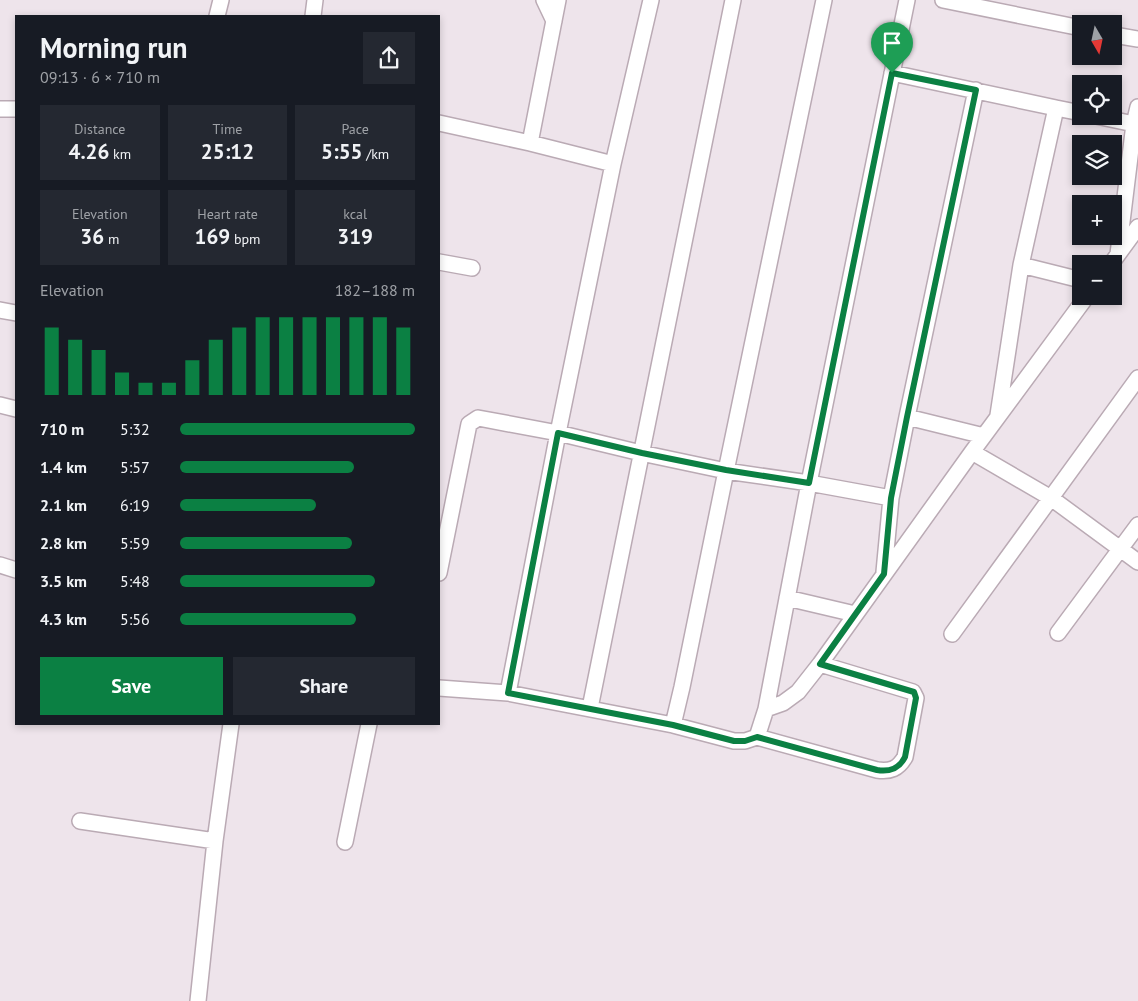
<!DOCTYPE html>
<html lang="en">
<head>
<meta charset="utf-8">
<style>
	:root { --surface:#171b24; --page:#242831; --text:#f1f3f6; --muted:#9ea1a6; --accent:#0b8043 }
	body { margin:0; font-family:"PT Sans",sans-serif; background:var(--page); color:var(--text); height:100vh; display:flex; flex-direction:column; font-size:19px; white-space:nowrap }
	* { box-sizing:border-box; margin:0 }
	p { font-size:16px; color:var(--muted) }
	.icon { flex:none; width:28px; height:28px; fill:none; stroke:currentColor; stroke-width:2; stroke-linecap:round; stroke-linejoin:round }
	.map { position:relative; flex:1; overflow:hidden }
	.side { position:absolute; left:15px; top:15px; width:425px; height:710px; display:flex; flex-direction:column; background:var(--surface); border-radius:0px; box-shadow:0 2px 8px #0003 }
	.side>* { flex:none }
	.needle { width:32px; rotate:171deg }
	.controls { position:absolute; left:1072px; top:15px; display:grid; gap:10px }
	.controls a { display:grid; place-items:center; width:50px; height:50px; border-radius:0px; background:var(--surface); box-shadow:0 2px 8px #0003; font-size:25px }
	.pin { position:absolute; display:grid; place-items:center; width:42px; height:42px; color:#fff; margin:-51px -21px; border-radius:50% 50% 50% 0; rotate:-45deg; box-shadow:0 0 5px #0007 }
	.pin .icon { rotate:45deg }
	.round { display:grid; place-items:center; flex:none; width:52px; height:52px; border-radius:0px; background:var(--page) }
	.overview { display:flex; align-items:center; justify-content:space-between; height:85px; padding:0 25px }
	h1 { font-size:28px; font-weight:800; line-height:38px }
	.stats { display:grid; grid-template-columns:repeat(3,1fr); gap:8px; height:85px; padding:5px 25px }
	.stats div { display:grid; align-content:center; border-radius:0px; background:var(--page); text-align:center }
	.stats b { font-size:21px; font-weight:800 }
	.stats small { font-size:14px; font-weight:400 }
	.stats p { font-size:14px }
	.chart { height:140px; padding:10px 25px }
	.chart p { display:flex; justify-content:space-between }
	.chart svg { width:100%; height:90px; margin-top:5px; stroke:var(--accent); stroke-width:6 }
	.cta { display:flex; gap:10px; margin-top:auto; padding:10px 25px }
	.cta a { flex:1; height:58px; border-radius:0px; background:var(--accent); color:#fff; font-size:20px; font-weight:800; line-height:58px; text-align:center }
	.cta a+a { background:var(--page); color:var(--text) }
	ul { padding:0 25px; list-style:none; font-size:16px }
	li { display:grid; grid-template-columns:80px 60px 1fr; align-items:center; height:38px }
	li i { height:12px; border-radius:6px; background:var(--accent) }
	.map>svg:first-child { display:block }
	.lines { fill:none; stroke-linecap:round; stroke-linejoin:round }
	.street-casing { stroke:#baaab4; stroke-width:18 }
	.street { stroke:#fff; stroke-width:15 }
	.route-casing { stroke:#fff; stroke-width:10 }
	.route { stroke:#0b8043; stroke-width:6 }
</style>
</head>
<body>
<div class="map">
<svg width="1138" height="1001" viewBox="0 0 1138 1001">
	<rect width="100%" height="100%" fill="#eee4eb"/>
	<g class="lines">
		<defs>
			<path id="street" d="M544,0L554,21
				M558,0L530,143L613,164
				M651,0L613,164L558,433L508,693L673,725L734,741H745L757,737L766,709L783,703L798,692L820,664L972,452L1087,296
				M943,0L1081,28
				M217,16L221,0
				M313,16L315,0
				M1114,35L1138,39
				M892,73L1056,108L1021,265L998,415
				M1056,108L1081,113
				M0,109H16
				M1096,116L1134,124L1118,254
				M439,123L530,143
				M1134,124L1138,107
				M439,262L472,268
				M1111,264L1138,227
				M1021,265L1081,280
				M0,310L16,313
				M0,405L16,409
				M907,417L984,436
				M972,452L1051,498L1138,562
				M0,565L16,570
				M884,572L891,498L907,417L976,90
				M439,573L469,424L478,418L558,433L641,453L726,471L809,483L891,498
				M787,598L855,614
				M1058,633L1138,525
				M952,634L1138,378
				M439,688L508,693
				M590,708L733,0
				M766,709L809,483L907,0
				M673,725L682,687L726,471L824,0
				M757,737L877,770C890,772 898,769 905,757L916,698L913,692L820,664
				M80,821L215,841
				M345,842L369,724
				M198,1001L215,841L231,724"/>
		</defs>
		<use href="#street" class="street-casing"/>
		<use href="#street" class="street"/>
	</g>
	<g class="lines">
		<defs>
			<path id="route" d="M892,73L976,90L907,417L891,498L884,574L820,664L914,692L916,698L905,757C899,769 890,772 877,770L757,737L745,741H734L673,725L508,693L558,433L642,453L726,470L809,483Z"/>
		</defs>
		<use href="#route" class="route-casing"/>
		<use href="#route" class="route"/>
	</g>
</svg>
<div class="controls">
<a><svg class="needle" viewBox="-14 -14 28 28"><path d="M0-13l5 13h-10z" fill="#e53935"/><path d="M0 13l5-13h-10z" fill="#9ea1a6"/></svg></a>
<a><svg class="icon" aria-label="locate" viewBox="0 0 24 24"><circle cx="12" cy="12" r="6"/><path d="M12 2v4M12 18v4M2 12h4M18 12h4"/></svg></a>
<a><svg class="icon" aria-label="layers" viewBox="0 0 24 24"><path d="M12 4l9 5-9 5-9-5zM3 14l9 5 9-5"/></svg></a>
<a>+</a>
<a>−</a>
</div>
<div class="pin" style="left:892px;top:73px;background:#1e9e55"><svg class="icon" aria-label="arrive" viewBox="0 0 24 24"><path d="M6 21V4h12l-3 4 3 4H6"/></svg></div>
<section class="side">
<div class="overview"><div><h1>Morning run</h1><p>09:13 · 6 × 710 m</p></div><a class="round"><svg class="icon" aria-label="share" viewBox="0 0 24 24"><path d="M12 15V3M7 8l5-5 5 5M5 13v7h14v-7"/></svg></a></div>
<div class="stats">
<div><p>Distance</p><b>4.26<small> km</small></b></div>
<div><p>Time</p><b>25:12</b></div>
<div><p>Pace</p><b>5:55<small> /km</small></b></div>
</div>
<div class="stats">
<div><p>Elevation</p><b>36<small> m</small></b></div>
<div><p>Heart rate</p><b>169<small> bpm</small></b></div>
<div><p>kcal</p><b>319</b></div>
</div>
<div class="chart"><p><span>Elevation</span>182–188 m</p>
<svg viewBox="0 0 160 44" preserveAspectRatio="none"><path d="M5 44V11M15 44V17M25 44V22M35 44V33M45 44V38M55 44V38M65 44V27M75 44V17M85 44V11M95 44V6M105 44V6M115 44V6M125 44V6M135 44V6M145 44V6M155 44V11"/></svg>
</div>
<ul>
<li><b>710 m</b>5:32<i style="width:100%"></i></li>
<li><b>1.4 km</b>5:57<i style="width:74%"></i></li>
<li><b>2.1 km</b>6:19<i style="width:58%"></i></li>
<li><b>2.8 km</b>5:59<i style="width:73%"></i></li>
<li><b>3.5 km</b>5:48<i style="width:83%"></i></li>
<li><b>4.3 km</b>5:56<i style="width:75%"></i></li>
</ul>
<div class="cta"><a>Save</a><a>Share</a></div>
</section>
</div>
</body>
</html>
